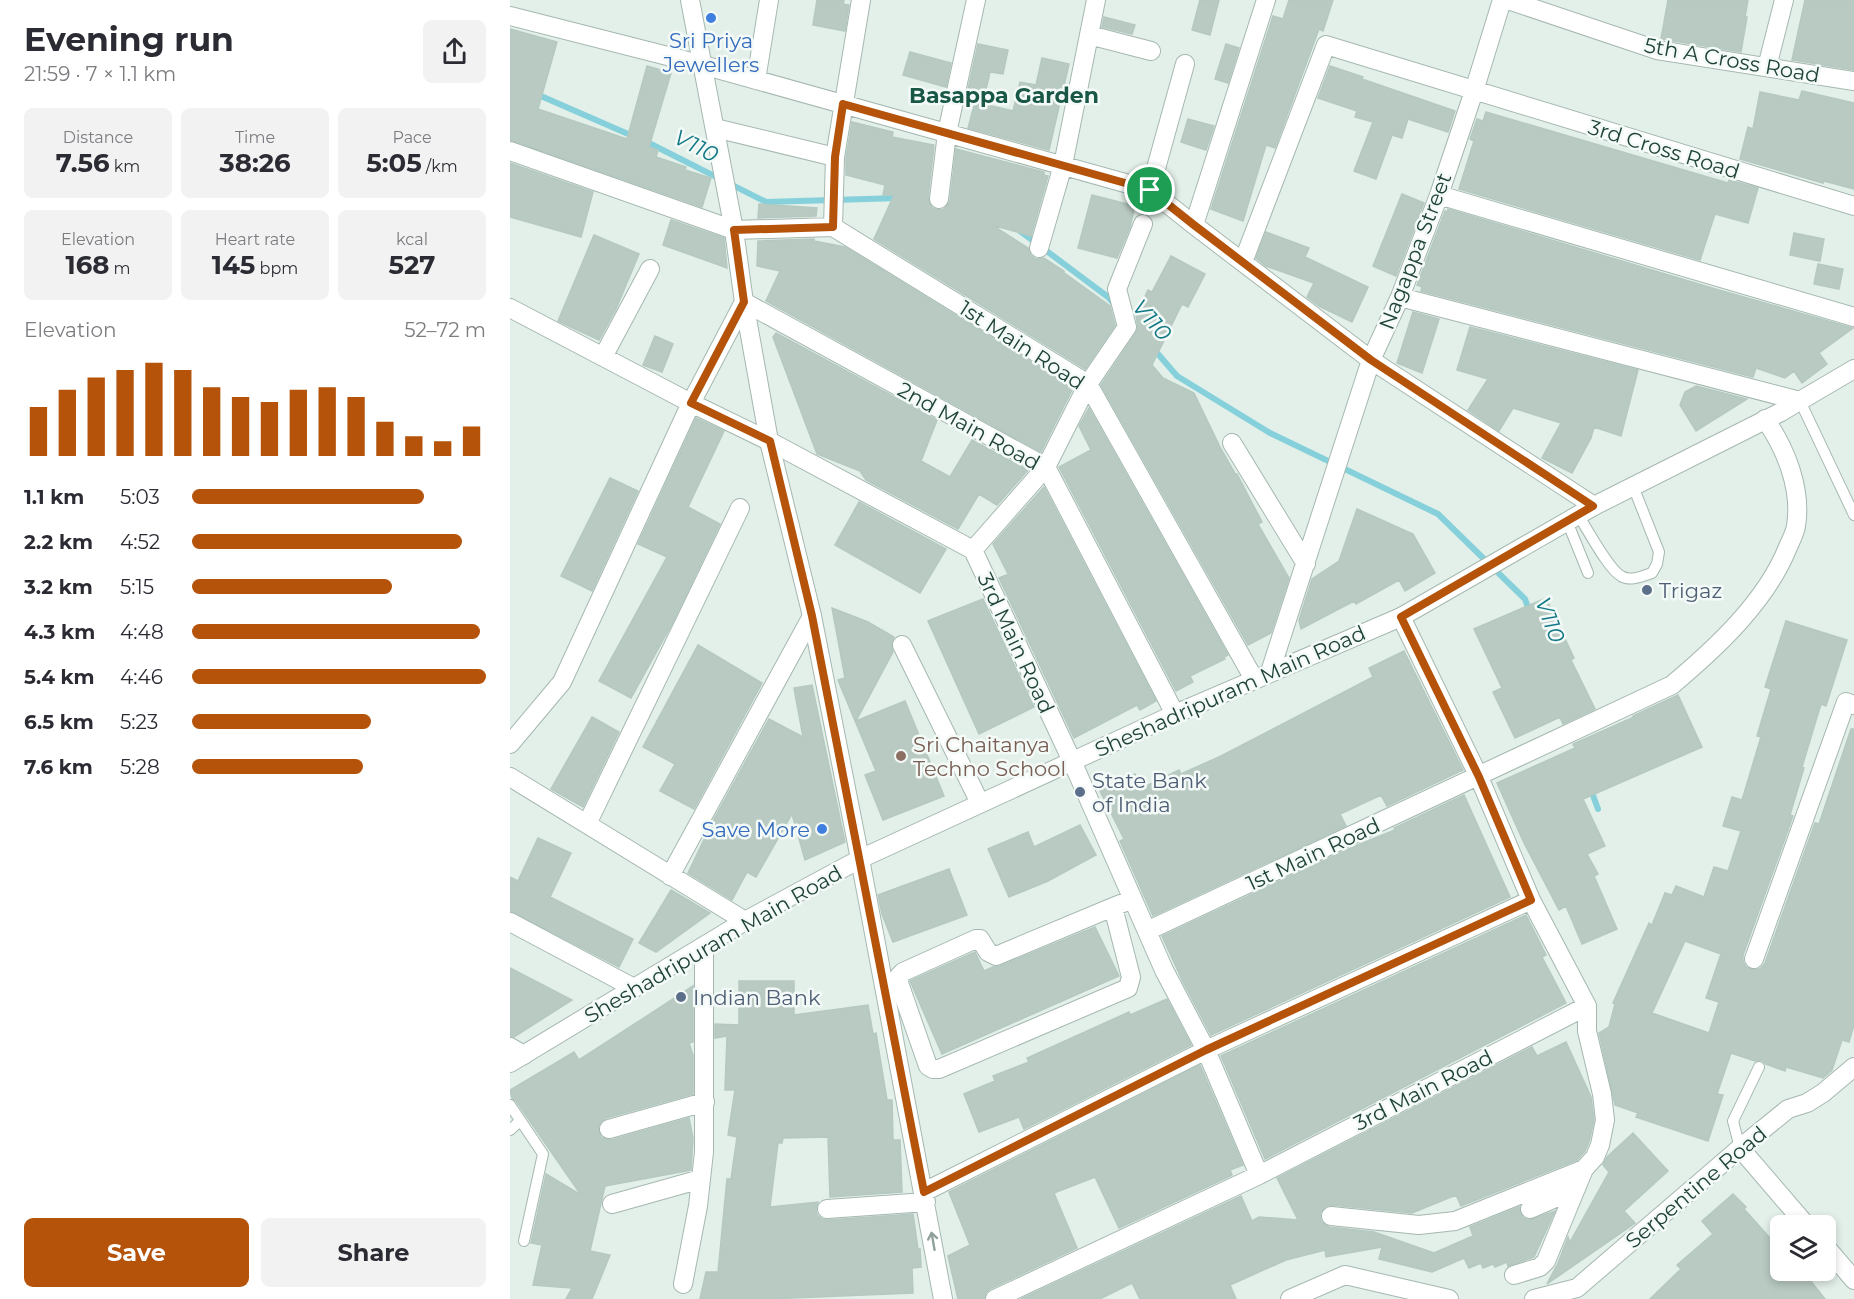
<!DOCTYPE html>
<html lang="en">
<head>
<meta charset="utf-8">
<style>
	:root { --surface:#fff; --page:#f2f2f3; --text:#2b2b33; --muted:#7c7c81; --accent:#b45309 }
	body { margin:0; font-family:Montserrat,sans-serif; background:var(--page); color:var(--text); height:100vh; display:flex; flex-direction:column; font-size:22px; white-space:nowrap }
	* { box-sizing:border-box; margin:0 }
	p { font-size:20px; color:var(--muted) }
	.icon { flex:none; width:33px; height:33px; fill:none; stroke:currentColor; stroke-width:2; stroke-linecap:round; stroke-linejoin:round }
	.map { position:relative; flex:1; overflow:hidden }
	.details { display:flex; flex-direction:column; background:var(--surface); width:510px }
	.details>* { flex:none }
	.fabs { position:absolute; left:1260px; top:1215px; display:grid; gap:12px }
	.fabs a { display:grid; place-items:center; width:66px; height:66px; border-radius:9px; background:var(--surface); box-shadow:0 3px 9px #0003; font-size:30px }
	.pin { position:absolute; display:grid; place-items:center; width:51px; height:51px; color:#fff; margin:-26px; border:3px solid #fff; border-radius:50%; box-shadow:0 2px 6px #0007 }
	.round { display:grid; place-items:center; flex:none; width:63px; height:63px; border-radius:9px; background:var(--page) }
	.summary { display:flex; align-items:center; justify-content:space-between; height:102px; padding:0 24px }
	h1 { font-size:33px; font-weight:700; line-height:45px }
	.metrics { display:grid; grid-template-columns:repeat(3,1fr); gap:9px; height:102px; padding:6px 24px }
	.metrics div { display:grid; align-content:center; border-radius:9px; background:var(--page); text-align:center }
	.metrics b { font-size:26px; font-weight:700 }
	.metrics small { font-size:16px; font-weight:400 }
	.metrics p { font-size:16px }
	.chart { height:168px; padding:12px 24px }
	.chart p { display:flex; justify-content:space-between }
	.chart svg { width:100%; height:108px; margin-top:6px; stroke:var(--accent); stroke-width:6 }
	.action { display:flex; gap:12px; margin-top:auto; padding:12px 24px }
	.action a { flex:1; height:69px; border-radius:9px; background:var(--accent); color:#fff; font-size:24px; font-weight:700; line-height:69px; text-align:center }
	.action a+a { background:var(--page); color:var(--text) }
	ul { padding:0 24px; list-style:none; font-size:20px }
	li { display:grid; grid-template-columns:96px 72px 1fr; align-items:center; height:45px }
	li i { height:15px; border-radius:8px; background:var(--accent) }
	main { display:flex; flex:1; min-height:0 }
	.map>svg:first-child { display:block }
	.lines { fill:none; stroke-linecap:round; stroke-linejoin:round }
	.stream { stroke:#85d0da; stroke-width:6 }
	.building { fill:#b8cac2; stroke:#b5c9c0; stroke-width:1.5; fill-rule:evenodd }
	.service-casing { stroke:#a5b8b0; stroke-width:12 }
	.minor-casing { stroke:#a5b8b0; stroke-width:20 }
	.tertiary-casing { stroke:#a5b8b0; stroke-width:20 }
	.service { stroke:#fff; stroke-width:10 }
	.minor { stroke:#fff; stroke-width:18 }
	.tertiary { stroke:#fff; stroke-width:18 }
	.oneway { stroke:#90a19c }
	.route-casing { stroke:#fff; stroke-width:12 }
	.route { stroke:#b45309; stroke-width:8 }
	.shop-dot { fill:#3f7fe0; stroke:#f4faf7; stroke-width:2 }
	.service-dot { fill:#5c6f8a; stroke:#f4faf7; stroke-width:2 }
	.education-dot { fill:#8d6e63; stroke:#f4faf7; stroke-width:2 }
	.labels { text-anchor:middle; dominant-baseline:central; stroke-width:5; stroke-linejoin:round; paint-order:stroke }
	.shop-label { font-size:21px; fill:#366cbe; stroke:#f4faf7 }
	.street-label { font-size:21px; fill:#204338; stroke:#f4faf7 }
	.service-label { font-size:21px; fill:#4e5e75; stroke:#f4faf7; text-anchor:start }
	.education-label { font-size:21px; fill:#785e54; stroke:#f4faf7; text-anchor:start }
	.neighbourhood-label { font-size:22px; font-weight:bold; fill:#195846; stroke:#f4faf7 }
	.water-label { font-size:22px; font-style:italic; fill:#127886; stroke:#f4faf7 }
</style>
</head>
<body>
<main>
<section class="details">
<div class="summary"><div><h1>Evening run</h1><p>21:59 · 7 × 1.1 km</p></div><a class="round"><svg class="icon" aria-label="share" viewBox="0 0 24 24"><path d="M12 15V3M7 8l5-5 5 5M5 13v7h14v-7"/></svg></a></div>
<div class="metrics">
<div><p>Distance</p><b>7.56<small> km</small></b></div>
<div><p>Time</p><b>38:26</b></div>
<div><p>Pace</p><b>5:05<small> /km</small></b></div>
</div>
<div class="metrics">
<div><p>Elevation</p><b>168<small> m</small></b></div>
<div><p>Heart rate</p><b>145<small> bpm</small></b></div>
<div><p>kcal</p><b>527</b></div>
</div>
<div class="chart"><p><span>Elevation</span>52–72 m</p>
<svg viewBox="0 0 160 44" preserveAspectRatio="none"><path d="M5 44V24M15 44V17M25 44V12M35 44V9M45 44V6M55 44V9M65 44V16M75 44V20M85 44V22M95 44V17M105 44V16M115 44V20M125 44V30M135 44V36M145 44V38M155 44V32"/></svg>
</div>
<ul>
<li><b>1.1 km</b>5:03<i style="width:79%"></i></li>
<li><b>2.2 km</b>4:52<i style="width:92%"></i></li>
<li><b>3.2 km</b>5:15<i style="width:68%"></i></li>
<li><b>4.3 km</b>4:48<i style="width:98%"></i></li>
<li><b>5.4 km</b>4:46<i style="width:100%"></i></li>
<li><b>6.5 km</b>5:23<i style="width:61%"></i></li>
<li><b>7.6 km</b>5:28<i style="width:58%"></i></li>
</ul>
<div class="action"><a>Save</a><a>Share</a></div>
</section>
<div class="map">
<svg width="1344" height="1299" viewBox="0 0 1344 1299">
	<rect width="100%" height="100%" fill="#e3efe9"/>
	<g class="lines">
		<path class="stream" d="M24,93L125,137
			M135,141L256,202L389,198
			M510,231L598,297L606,306
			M642,347L667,376L760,433L928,514L1015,599L1020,613
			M1080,787L1088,809"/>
	</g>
	<path class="building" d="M307,0H334L333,4L339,5L335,31L303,25Z
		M690,0H709L700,35L682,30Z
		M779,0H823L813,31L809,29L765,148L756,145L733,221L701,209L763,16L773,19Z
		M1158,0H1238L1235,17H1237L1231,52L1151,39Z
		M1295,0H1344V70L1282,60Z
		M594,17L625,25L622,34L592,27Z
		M0,29L47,42L28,109L117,139L137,66L161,73L139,147L148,150L146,157L176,167L175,170L201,178L192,207L0,140Z
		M468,44L498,50L493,74L480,72L474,98L457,94Z
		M716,44L729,48L718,83L705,79Z
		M400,52L441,63L436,87L393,75Z
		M532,58L559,64L539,150L458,128L465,102L503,111L510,82L526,85Z
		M820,66L853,77L852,79L945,111L938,132L898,119L892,138L882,135L866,179L844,171L863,122L845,117L847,111L808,98Z
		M1292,91L1344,103V189L1314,181L1313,183L1230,159L1238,127L1243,129L1250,92L1289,100Z
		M976,112L1218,183L1219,180L1248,188L1238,223L1205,214L1190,260L949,189L964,141L960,139L967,119L973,121Z
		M678,119L704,126L696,150L671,142Z
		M342,122L383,132L382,137L424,145L418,198L422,208L427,210L434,209L440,201L446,149L534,172V175L538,176L521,236L482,225L518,248L521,256L526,259L534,258L554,271L553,272L600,306L605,325L575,369L364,239L384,195H373L375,185L336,175V158Z
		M0,163L83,192L71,237L0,217Z
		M892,194L914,203L886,276L863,266Z
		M582,195L625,206L620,227L607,258L568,248Z
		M249,204L307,208L306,216L248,218Z
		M938,209L1202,288L1343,328L1309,353L1317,364L1292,383L1284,371L1275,378L1246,368L1243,377L911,291L912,287L907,285L935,211L937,212Z
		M161,220L214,238L217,268L153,245Z
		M756,232L799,248L795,257L858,287L842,322L809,306L797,297L804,283L756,266L746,258Z
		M1284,233L1314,239L1310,261L1280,255Z
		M84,235L129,254L106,309L89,340L48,321Z
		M304,239V241L335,247L563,388L531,452L256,301L270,271L247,266L248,241Z
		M661,256L695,274L678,307L672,304L642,365L653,378L684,393L710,447L726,475L727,474L752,522L748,524L779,578L761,633L738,645L591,385L626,333L628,328L626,315L638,290L642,292Z
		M1308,264L1333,269L1329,289L1304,284Z
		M903,312L929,319L912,373L887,363Z
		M960,327L1128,370L1111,436L1084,427L1081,438L1062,473L1032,458L1051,423L1003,408L989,431L958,410L978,379L947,370Z
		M266,333L427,420L411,461L440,477L462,440L518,470L487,505L469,494L448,529L356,480L350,471L307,454L263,337Z
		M145,336L163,344L152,372L133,365Z
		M1186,386L1237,399L1186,431L1170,405L1175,392Z
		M579,408L718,655L714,657L715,659L680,676L683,682L666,691L549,467L581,450L569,426Z
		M186,418L214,431L178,507L210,524L162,624L121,698L89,681L157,557L128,544Z
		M100,478L128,491L82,591L51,576Z
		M534,487L646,701L630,710L627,705L564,738L489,578L496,575L499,576L483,544Z
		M349,502L436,549L410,593L325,545Z
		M847,509L903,534L925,573L895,591L889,580L846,604L844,601L791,629L789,620L802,579L829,561Z
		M1036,598L1064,658L1061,660L1085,709L1053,724L1050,717L1005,738L983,692L992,688L964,629Z
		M473,599L524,707L469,734L418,621Z
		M322,608L358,622L384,637L381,644L383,652L346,721L395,701L434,796L373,820L355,775L366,771L328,680L335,678Z
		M1276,621L1337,640L1316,706L1311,704L1292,767L1294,768L1280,815L1283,816L1233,955V962L1236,967L1245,970L1251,968L1255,963L1305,823L1309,824L1341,729H1344V1025L1339,1042L1332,1040L1322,1070L1313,1078L1276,1067L1275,1071L1256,1064L1252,1060L1245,1061L1221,1053L1207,1094L1213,1095L1198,1141L1126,1117L1128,1113L1105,1105L1089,1033L1099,1027L1105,1004L1103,1003L1139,923L1142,925L1155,893L1162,895L1166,886L1194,897L1204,867L1218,871L1231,831L1213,826L1222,797L1232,800L1251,737L1247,736L1261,689L1255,687ZM1175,941L1211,954L1196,998L1209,1002L1199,1033L1142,1013Z
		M188,645L252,683L184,809L150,791L165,764L133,747Z
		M894,651L953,770L877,806L871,795L830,814L836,826L643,916L610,841L614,839L590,791L625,774L632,788L669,770L671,774L711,756L863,677L859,668Z
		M302,685L335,842L295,860L282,814L246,877L237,872L222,900L178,873L204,819L259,719L293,737L284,688Z
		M1168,695L1192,747L1073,799L1095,846L1077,854L1088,874L1084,876L1107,929L1072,944L1056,906L1049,910L1014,843L987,783L1065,748L1063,744L1124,717L1123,716Z
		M82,717L109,732L73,807L41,789Z
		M954,795L1000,897L701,1035L673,982L652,936L845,846L885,830L884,828Z
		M570,825L586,855L538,881L499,897L478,849L518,832L524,847Z
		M28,838L61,853L40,897L123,939L109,967L0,911V877L8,881Z
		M439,869L457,915L383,942L372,914L368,895Z
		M161,890L200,913L146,952L129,943Z
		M1016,915L1036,955L1032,957L1056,1003L755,1159L711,1056Z
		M585,927L609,976L432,1054L400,981L465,952L474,971L483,967L490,966Z
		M0,968L62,1000L4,1037L0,1036Z
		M229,981H284V1015L358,1005L363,1034L366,1033L377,1100H382L383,1140H390L392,1192L320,1197L318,1137L273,1138L272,1143H268L260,1207L308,1202L306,1209L307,1215L312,1219L318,1220L403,1214L408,1249H410L411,1267L402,1268L403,1293L258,1299H190L196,1272H208L217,1179H221L227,1137L218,1135L225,1090H215L217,1036L205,1038V1024L229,1025Z
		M183,986V1042L179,1043L183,1055V1094L96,1118L91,1122L88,1127L91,1137L101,1140L179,1118L183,1138L181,1170L95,1186L80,1251L100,1255L82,1299H56L62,1288L23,1285L32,1245L21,1243L36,1174L71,1195L6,1101L2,1098L0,1090L64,1052L69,1060Z
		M657,999L681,1045L514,1129L509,1117L469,1132L454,1094L485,1081L483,1076L519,1062L517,1058L619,1012L620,1015Z
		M1056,1042L1081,1097L1084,1120L1079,1142L1075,1151L1067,1160L951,1206L946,1195L902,1213L822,1205L816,1206L810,1214L811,1221L819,1227L864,1232L924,1253L963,1236L960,1227L1009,1207L1013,1218L1019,1220L1045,1211L1024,1257L998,1266L997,1262L985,1267L983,1264L973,1268L971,1263L959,1268L954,1258L922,1272L869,1259L872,1247L816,1257L815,1250L776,1260L720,1285L726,1299H630L622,1283L590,1299H511L731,1196L742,1221L749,1217L788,1220L767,1178L1022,1047L1027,1056Z
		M690,1065L733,1165L720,1170L722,1175L609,1228L585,1177L544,1193L567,1248L480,1289L476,1293L474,1299H448L438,1256L460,1245L439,1192Z
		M1123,1133L1158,1171L1114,1211L1125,1223L1037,1284L1048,1263L1058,1237L1060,1242L1099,1172L1093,1165L1097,1157Z
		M1223,1194L1236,1207L1234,1209L1270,1249V1270H1292L1315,1299H1140L1171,1269L1167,1265L1203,1234L1192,1221Z"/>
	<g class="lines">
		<defs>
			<path id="service" d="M1290,401L1344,515
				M1068,515C1077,528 1098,569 1111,576C1121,582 1132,576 1142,573L1147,564L1149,552L1123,486
				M1057,521L1078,573
				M0,1105L33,1154L14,1241
				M0,1130L10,1121
				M1230,1148L1223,1121L1249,1067"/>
			<path id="minor" d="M998,0L1147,50L1344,81
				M0,16L193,65L640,190L684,225L861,360L1084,506
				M579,35L641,51
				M1257,67L1274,0
				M246,80L259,0
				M205,128L325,157L323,227L578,384L744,679
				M0,151L224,230L323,227
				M325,157L351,0
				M640,190L675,64
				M929,195L1344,317
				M429,199L437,133L466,0
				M684,225L756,0
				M529,248L553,165L586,0
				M733,262L816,45L1344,206
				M890,297L1290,401
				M0,308L181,403L259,441L463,550L562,761L654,970L696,1050L749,1175
				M93,357L140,269
				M722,443L796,564
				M463,550L536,467L578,384L617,327L607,289L633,224
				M392,645L470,803
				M760,672L861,360L890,297L929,195L964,91L992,0
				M0,744L52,682L181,403L234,302L536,467L665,714
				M0,777L235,921
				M77,824L230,508
				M350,859L433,1299
				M160,876L302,616
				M603,907L621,977L618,988L429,1069H423L418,1066L389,983V976L393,972L466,939H470L478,952L486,956L603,907L623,899
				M0,922L124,988
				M637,931L1162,685C1206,648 1256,602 1278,547C1281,540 1285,533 1286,526C1292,489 1276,449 1255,419
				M1244,959L1336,702L1344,705
				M0,1047L14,1055
				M99,1129L195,1102
				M1230,1148L1297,1226
				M414,1192L696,1050L1021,900
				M102,1204L191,1179
				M317,1209L416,1202
				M1020,1209L1066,1189
				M821,1216L909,1225L945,1221L1074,1169L1085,1157L1090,1145L1095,1120L1092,1094L1077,1031V1006L1021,900L969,777L891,617
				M1316,1247L1344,1280
				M1004,1275L1030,1267L1036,1261L1074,1169
				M173,1284L188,1206L194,1152V946
				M485,1299L749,1175L1077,1006
				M780,1299L835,1275L939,1299
				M1024,1299L1067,1288L1230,1148L1278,1109L1297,1103L1313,1093L1344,1067"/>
			<path id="tertiary" d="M180,0L224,230L234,302L259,441L302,616L350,859
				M0,1063L235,921L350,859L665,714L891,617L1084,506L1271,412L1344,369"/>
		</defs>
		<use href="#service" class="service-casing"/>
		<use href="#minor" class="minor-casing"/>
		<use href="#tertiary" class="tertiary-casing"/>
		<use href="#service" class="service"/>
		<use href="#minor" class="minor"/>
		<use href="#tertiary" class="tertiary"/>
	</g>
	<defs><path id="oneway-shaft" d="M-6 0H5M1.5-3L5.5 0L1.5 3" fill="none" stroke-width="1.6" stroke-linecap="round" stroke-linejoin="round" transform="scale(1.5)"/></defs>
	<use class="oneway" href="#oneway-shaft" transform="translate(423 1241) rotate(-100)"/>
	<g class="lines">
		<defs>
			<path id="route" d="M333,104L640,190L684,225L861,360L1083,506L891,617L969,777L1021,900L696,1050L414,1192L302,616L260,441L181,403L234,302L224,230L323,227L325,157Z"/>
		</defs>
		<use href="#route" class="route-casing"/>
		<use href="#route" class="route"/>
	</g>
	<g class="shop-dot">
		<circle cx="201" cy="18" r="6"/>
		<circle cx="312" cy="829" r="6"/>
	</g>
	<g class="service-dot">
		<circle cx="1137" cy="590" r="6"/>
		<circle cx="570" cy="792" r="6"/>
		<circle cx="171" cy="997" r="6"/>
	</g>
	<circle class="education-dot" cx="391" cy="756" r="6"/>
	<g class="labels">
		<g class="shop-label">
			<text x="201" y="40">Sri Priya<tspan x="201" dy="24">Jewellers</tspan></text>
			<text x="300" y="829" text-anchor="end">Save More</text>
		</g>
		<g class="street-label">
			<text transform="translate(1222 60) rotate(10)">5th A Cross Road</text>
			<text transform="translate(1154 149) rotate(17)">3rd Cross Road</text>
			<text transform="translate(905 251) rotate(-69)">Nagappa Street</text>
			<text transform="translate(512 345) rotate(33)">1st Main Road</text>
			<text transform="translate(459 426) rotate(29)">2nd Main Road</text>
			<text transform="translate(506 643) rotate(65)">3rd Main Road</text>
			<text transform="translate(720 691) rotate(-24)">Sheshadripuram Main Road</text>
			<text transform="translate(803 854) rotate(-25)">1st Main Road</text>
			<text transform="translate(203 944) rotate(-30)">Sheshadripuram Main Road</text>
			<text transform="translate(913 1090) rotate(-27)">3rd Main Road</text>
			<text transform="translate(1186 1187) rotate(-40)">Serpentine Road</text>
		</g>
		<g class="service-label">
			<text x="1149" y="590">Trigaz</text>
			<text x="582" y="780">State Bank<tspan x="582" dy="24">of India</tspan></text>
			<text x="183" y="997">Indian Bank</text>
		</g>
		<g class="education-label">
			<text x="403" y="744">Sri Chaitanya<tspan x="403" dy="24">Techno School</tspan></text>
		</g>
		<g class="neighbourhood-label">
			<text x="494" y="95">Basappa Garden</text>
		</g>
		<g class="water-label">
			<text transform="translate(186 146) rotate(27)">V110</text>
			<text transform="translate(642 320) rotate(49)">V110</text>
			<text transform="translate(1040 620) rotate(69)">V110</text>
		</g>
	</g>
</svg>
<div class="fabs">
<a><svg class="icon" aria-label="layers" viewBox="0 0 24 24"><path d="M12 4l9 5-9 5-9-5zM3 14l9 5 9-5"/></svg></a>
</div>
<div class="pin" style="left:640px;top:190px;background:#1e9e55"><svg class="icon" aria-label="arrive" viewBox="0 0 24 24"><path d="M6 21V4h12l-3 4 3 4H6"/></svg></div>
</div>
</main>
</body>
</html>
